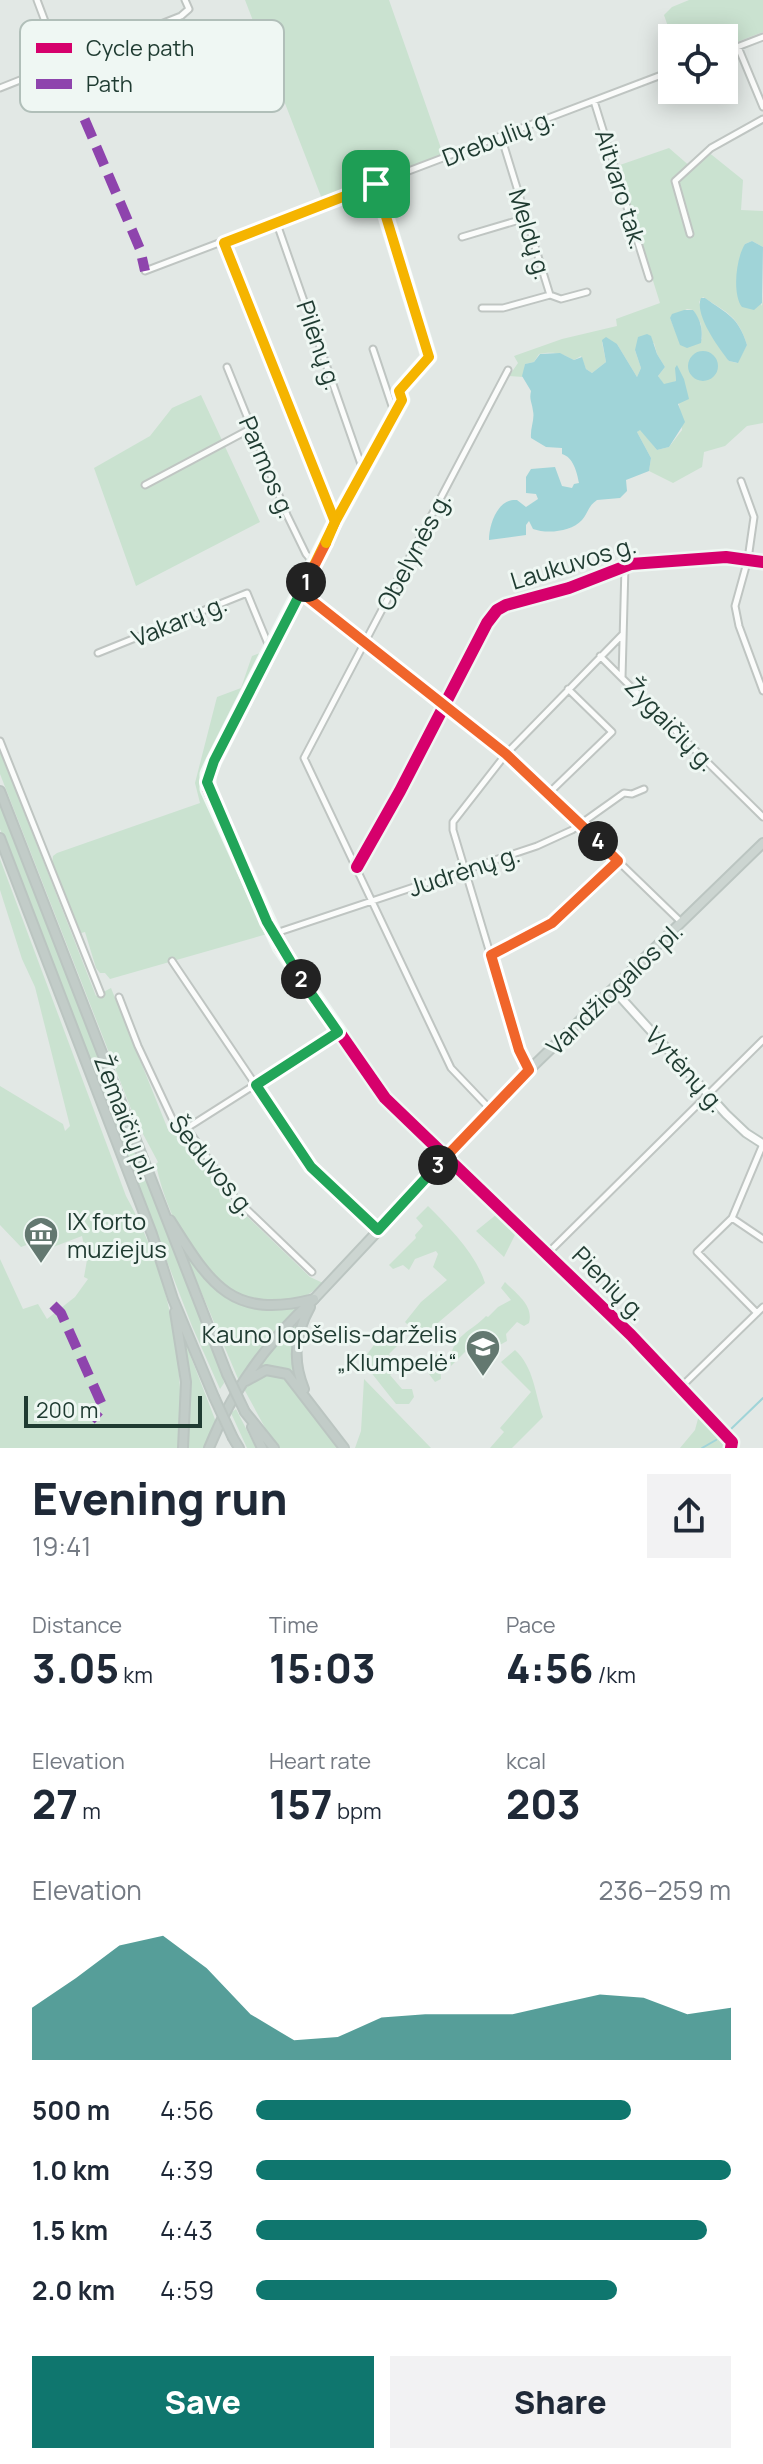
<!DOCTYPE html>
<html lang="en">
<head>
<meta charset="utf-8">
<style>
	:root { --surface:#fff; --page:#f2f2f3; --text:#1f2937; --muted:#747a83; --accent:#0f766e }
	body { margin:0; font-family:Manrope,sans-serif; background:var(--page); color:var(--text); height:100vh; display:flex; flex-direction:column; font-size:30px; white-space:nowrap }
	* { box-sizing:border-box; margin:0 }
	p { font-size:26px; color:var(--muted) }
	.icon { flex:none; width:44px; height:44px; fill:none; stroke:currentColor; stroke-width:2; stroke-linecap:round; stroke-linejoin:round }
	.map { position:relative; height:1448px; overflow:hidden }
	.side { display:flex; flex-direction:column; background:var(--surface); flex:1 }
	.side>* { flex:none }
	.buttons { position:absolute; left:658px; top:24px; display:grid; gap:16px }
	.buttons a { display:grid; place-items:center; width:80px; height:80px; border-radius:0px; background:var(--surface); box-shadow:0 4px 20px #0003; font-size:40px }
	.scale { position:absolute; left:24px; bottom:20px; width:178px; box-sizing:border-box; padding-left:8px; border:4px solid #1f3b31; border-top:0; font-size:22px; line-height:28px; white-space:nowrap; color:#1f3b31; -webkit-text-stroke:6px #eff7f3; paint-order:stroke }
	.pin { position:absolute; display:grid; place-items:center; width:68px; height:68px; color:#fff; margin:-34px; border-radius:16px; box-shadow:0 4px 12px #0006 }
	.km { position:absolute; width:40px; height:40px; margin:-20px; border-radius:50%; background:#222; color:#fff; font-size:22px; line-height:40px; text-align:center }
	.round { display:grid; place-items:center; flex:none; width:84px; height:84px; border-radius:0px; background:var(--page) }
	.summary { display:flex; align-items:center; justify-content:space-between; height:136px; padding:0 32px }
	h1 { font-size:44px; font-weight:800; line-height:60px }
	.figures { display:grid; grid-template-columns:repeat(3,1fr); gap:12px; height:136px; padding:8px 32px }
	.figures div { display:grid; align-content:center }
	.figures b { font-size:40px; font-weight:800 }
	.figures small { font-size:22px; font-weight:400 }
	.figures p { font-size:22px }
	.chart { height:224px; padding:16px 32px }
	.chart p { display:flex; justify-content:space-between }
	.chart svg { width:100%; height:144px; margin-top:8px; fill:var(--accent); opacity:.7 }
	.primary-button { display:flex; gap:16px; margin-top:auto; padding:16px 32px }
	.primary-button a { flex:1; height:92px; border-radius:0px; background:var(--accent); color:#fff; font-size:32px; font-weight:800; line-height:92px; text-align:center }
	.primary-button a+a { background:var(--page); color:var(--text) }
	ul { padding:0 32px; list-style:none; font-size:26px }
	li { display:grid; grid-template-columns:128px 96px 1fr; align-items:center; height:60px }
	li i { height:20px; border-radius:10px; background:var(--accent) }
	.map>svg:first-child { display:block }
	.green { fill:#cae2d0; fill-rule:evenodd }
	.water { fill:#a0d4d8 }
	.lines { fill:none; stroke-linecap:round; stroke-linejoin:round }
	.stream { stroke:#a0d4d8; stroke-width:2 }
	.minor-casing { stroke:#bfc5c2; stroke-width:9 }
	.secondary-casing { stroke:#bdc6c2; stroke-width:11 }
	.primary-casing { stroke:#bbc5c1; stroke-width:12 }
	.trunk-casing { stroke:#bbc5c1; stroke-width:12 }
	.minor { stroke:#fbfcfb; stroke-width:5 }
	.secondary { stroke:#fbfcfb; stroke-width:7 }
	.primary { stroke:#ccd5d1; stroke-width:8 }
	.trunk { stroke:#c2ccc8; stroke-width:8 }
	.trunk-bridge-casing { stroke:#bbc5c1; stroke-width:12; stroke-linecap:butt }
	.trunk-bridge { stroke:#c2ccc8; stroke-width:8 }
	.quiet { stroke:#8e44ad; stroke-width:10; stroke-dasharray:20 10; stroke-linecap:butt }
	.cycleway-casing { stroke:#eff7f3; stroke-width:17 }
	.cycleway { stroke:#d6006c; stroke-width:12 }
	.split-1-casing { stroke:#fff; stroke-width:16 }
	.split-2-casing { stroke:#fff; stroke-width:16 }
	.split-3-casing { stroke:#fff; stroke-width:16 }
	.split-4-casing { stroke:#fff; stroke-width:16 }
	.split-5-casing { stroke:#fff; stroke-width:16 }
	.split-6-casing { stroke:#fff; stroke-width:16 }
	.split-1 { stroke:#f5b400; stroke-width:10 }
	.split-2 { stroke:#22a559; stroke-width:10 }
	.split-3 { stroke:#22a559; stroke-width:10 }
	.split-4 { stroke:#f0652b; stroke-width:10 }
	.split-5 { stroke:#f0652b; stroke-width:10 }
	.split-6 { stroke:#f5b400; stroke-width:10 }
	.labels { text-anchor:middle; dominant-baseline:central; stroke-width:6; stroke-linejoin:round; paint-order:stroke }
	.street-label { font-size:24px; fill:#1f3b31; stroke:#eff7f3 }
	.poi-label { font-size:24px; fill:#1f3b31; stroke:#eff7f3; text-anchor:start }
	.key { fill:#eff7f3; stroke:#b1bfb9; stroke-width:2 }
	.key-label { font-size:22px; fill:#1f3b31 }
</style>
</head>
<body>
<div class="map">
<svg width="763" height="1448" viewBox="0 0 763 1448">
	<rect width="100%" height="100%" fill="#e2e8e5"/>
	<path class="green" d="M245,0H389L443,154L322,199Z
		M689,0H763V32L724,47V38H672L664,15L672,7Z
		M669,148L692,168L707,151L743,180L741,210L763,211V247L752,241L745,244L738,265L762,306L763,296V423L747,426L725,446L704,452L702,467L673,483L649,471L651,458L637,432L640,429L657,450L669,447L682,430L675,368L676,381L664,385L658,376L665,367L657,354L654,343L635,350L641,368L637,377L617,344L602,342L606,362L592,373L586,369L581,356L574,360C562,353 553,351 539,354L534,362L525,364L523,377L509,376L518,363L514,356L562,339L617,326L616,319L660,303L617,166ZM703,297C728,313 738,316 747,345L737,363L729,361L713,338L699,302ZM687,309L693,310L701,324L702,339L681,345L670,318Z
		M201,395L260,522L136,586L94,468L150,436L172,408Z
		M268,650L202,775L204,790L267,934L110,979L105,973H100L96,968L85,932L81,933L52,864L53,856L57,853L200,803L195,783L217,697L241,688L252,656Z
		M0,750L96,996L111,988L169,1132H189L228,1198L310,1277L323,1283C309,1296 299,1300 280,1301C260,1303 239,1300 222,1287C190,1263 163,1202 156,1164L158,1162L135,1119L0,774Z
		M0,805L223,1378L224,1383L220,1389L192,1326L0,829Z
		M0,859L126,1196C171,1278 183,1356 181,1448H0V1259L23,1309L38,1304L47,1319L75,1297L88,1279L84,1277L87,1260L82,1236L53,1247L48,1237L21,1247L0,1225V1086L63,1124L65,1131L70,1126L35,987L22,959L0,890Z
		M428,1206C449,1227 476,1254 485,1283L433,1327L415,1332L405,1322L421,1302L447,1280L433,1267L438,1254L436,1251L415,1259L409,1270L403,1265L393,1269L389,1265L416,1238L415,1235L423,1226L416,1218Z
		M497,1214L516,1233L504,1257L476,1231Z
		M189,1254C226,1298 239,1315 299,1307L239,1381L186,1256Z
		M505,1282C516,1294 534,1305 529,1323L524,1326L517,1322L506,1334L507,1341L489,1351L477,1340L451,1366C448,1337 471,1332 486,1316L488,1317L498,1307L511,1300L501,1288Z
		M301,1314L291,1357L295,1376L281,1367L255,1368Z
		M184,1339L216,1422L204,1448H186L190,1409Z
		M395,1342L398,1345L389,1354L400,1367L390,1375L402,1389H412L414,1397L409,1404H396L362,1361L374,1345Z
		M515,1350C534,1367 535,1394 543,1417L512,1448H490L504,1432L500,1428L531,1392L501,1362Z
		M437,1354L440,1358L441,1379L435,1382L426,1370V1363Z
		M272,1372L290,1380L338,1448H279L269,1435L244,1389L256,1378Z
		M364,1379L431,1448H355L361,1431Z
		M236,1409L256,1448H247L231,1413Z
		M699,1415L728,1445V1448H680L695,1430Z"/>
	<path class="water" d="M752,241L763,247L762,303L754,310L742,307C732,294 736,258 745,244Z
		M701,298H705C727,314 738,316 747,345L738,363L729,361C718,347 694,314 701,298Z
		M684,310H693C701,320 703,330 701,343L687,348L680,345L670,318L672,314Z
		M647,334L651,336L657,354L665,367L658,376L664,384L676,381L675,368L677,365L684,379L689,399L678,404L685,422L669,447L657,450L640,430L637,432L651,458L649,471L626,480L627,491L620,498L597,500C588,506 588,513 582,520C571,532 547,534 533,529L529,521L526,525V535L489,540C489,524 498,498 517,500L526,507L538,499L536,494L526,493V477L531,469L555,467L562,486L572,488L574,484L579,483C577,472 573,457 562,454V448L546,447L531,438C530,428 535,419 533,411C532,402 529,400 531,391L522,376L525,364L534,362L540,354L560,353L574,360L582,357L586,369L592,373L606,362L602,340L606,337L617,344L637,377L641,368L635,350L638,337Z
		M688 366a15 15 0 1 1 30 0a15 15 0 1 1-30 0Z"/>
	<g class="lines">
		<path class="stream" d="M731,1429L763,1398
			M702,1448L716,1440"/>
		<defs>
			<path id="minor" d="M37,0L61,64
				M738,47L763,107
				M724,52L763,37
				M0,88L181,16L189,9L185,0
				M594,101L649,278
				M501,136L550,295L561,299L587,292
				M376,184L429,357L399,391L402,400L335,522L214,761L208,774V789L280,947L385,1098L631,1335L732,1442L731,1448
				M276,221L363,470
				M690,234L675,181L711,148L763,119
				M462,237L526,218
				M224,243L335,522
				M145,271L672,71
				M482,308H503L550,295
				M373,349L394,412
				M227,367L287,515L306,554L315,565
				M741,481L754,517L748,559L735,606L739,626L763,691
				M145,485L252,428
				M625,566L622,678L763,817
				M301,592L404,671L525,771L681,922
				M98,653L247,593L271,651
				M600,656L622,678
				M0,741L101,994
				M549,793L612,732L568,689
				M357,866L400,791L487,623L497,610L506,605L569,588L631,564L726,557L763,562
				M273,934L537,846L572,830L624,793L632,794L644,789
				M491,955L552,923L618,861
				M172,961L311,1167L378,1230
				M119,997L138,1046L177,1129L187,1128L236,1199L312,1272
				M529,1070L519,1050L453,830V822L506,754L623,634
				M491,1110L451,1068L304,758L508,370
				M187,1128L338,1032
				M732,1218L763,1239
				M548,1253L763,1040
				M757,1313L697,1252L732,1218L763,1144
				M681,1387L763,1307"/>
			<path id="secondary" d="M613,989L726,1114L746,1133L763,1144"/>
			<path id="primary" d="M314,1299L529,1070L763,843"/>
			<path id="trunk" d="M0,791L227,1374
				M0,838L152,1234L173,1299L214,1397
				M170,1220C211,1285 231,1320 314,1299
				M175,1312L186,1382L183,1448
				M246,1381L266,1370L287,1374L344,1448
				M304,1389C292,1360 295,1334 310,1307
				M245,1412L274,1448
				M252,1427L262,1448
				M233,1438L239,1448
				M209,1448C232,1391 268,1341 313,1300"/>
		</defs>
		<use href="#minor" class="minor-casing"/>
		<use href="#secondary" class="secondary-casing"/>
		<use href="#primary" class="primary-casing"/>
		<use href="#trunk" class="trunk-casing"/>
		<use href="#minor" class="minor"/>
		<use href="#secondary" class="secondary"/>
		<use href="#primary" class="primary"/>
		<use href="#trunk" class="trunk"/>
		<defs>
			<path id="trunk-bridge" d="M227,1374L245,1412
				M214,1397L233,1438"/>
		</defs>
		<use href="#trunk-bridge" class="trunk-bridge-casing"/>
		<use href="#trunk-bridge" class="trunk-bridge"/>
		<path class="quiet" d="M61,64L140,249L145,271
			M53,1305L61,1313L103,1407L91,1420"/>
		<defs>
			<path id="cycleway" d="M376,184L429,357L399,391L402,400L335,522L214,761L208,774V789L280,947L385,1098L631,1335L732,1442L731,1448
				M357,867L400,791L487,623L497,610L506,605L569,588L631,564L726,557L763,562"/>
		</defs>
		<use href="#cycleway" class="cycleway-casing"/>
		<use href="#cycleway" class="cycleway"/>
	</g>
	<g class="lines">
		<defs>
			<path id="split-1" d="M306,582L335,522L402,400L399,391L429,357L376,184"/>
			<path id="split-2" d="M301,979L267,922L207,782L214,761L306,582"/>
			<path id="split-3" d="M301,979L338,1032L256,1085L311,1167L378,1230L438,1165"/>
			<path id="split-4" d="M438,1165L529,1070L519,1050L491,955L552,923L618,861L598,841"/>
			<path id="split-5" d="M326,543L301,592L506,754L598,841"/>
			<path id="split-6" d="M326,543L335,522L224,243L376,184"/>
		</defs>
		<use href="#split-1" class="split-1-casing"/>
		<use href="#split-2" class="split-2-casing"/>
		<use href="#split-3" class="split-3-casing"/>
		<use href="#split-4" class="split-4-casing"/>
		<use href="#split-5" class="split-5-casing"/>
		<use href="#split-6" class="split-6-casing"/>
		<use href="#split-1" class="split-1"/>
		<use href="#split-2" class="split-2"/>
		<use href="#split-3" class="split-3"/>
		<use href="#split-4" class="split-4"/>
		<use href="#split-5" class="split-5"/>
		<use href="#split-6" class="split-6"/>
	</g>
	<defs>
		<symbol id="museum-pin" viewBox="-11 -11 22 30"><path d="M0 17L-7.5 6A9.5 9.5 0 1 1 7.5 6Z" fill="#637870" stroke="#eff7f3"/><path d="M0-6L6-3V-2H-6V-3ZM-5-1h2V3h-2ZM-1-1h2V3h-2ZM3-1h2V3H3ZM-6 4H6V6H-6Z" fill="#fff"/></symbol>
		<symbol id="school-pin" viewBox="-11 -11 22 30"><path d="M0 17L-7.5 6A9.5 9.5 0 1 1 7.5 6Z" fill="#637870" stroke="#eff7f3"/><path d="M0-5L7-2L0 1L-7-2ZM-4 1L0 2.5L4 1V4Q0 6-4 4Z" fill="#fff"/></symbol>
	</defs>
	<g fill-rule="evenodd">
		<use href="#museum-pin" x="21" y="1214" width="40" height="54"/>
		<use href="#school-pin" x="463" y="1327" width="40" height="54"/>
	</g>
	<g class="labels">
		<g class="street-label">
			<text transform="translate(498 137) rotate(-21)">Drebulių g.</text>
			<text transform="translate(622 189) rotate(73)">Aitvaro tak.</text>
			<text transform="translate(531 234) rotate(73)">Meldų g.</text>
			<text transform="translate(320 345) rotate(71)">Pilėnų g.</text>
			<text transform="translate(268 467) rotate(67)">Parmos g.</text>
			<text transform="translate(413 551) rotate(-62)">Obelynės g.</text>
			<text transform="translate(573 562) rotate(-17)">Laukuvos g.</text>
			<text transform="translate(179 620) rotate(-22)">Vakarų g.</text>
			<text transform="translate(671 724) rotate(46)">Žygaičių g.</text>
			<text transform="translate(464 870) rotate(-18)">Judrėnų g.</text>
			<text transform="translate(614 988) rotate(-44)">Vandžiogalos pl.</text>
			<text transform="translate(686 1069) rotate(48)">Vytėnų g.</text>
			<text transform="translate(126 1117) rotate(69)">Žemaičių pl.</text>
			<text transform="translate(213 1165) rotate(51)">Šeduvos g.</text>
			<text transform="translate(610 1283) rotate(45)">Pienių g.</text>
		</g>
		<g class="poi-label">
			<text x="67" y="1220">IX forto<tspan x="67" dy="28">muziejus</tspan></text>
			<text x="457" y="1333" text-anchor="end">Kauno lopšelis-darželis<tspan x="457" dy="28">„Klumpelė“</tspan></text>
		</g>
	</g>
	<rect x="20" y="20" width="264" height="92" rx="12" class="key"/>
	<rect x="36" y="43" width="36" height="10" fill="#d6006c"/>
	<rect x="36" y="79" width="36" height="10" fill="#8e44ad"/>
	<g class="key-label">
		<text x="86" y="56">Cycle path</text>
		<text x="86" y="92">Path</text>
	</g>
</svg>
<div class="buttons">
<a><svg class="icon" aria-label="locate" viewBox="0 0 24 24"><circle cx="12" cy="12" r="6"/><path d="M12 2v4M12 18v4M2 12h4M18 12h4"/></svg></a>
</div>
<div class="scale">200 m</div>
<div class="pin" style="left:376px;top:184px;background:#1e9e55"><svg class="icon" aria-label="arrive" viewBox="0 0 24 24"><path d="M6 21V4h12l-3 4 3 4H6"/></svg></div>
<b class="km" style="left:306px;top:582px">1</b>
<b class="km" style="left:301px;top:979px">2</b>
<b class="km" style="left:438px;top:1165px">3</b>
<b class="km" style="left:598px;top:841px">4</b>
</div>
<section class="side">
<div class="summary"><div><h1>Evening run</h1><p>19:41</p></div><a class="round"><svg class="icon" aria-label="share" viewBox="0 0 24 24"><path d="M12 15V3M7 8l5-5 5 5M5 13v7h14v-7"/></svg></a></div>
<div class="figures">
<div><p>Distance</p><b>3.05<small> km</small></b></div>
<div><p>Time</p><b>15:03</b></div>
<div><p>Pace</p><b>4:56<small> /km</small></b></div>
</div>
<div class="figures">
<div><p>Elevation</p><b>27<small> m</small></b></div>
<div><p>Heart rate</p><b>157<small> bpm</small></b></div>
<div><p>kcal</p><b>203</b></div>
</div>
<div class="chart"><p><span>Elevation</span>236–259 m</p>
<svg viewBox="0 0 160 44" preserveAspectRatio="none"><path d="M0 44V28L10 19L20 9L30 6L40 16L50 30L60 38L70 37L80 31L90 30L100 30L110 30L120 27L130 24L140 25L150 30L160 28V44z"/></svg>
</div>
<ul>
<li><b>500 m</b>4:56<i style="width:79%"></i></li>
<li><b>1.0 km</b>4:39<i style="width:100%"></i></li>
<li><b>1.5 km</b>4:43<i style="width:95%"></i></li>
<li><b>2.0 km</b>4:59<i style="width:76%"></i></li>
</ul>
<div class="primary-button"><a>Save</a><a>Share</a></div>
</section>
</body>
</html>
